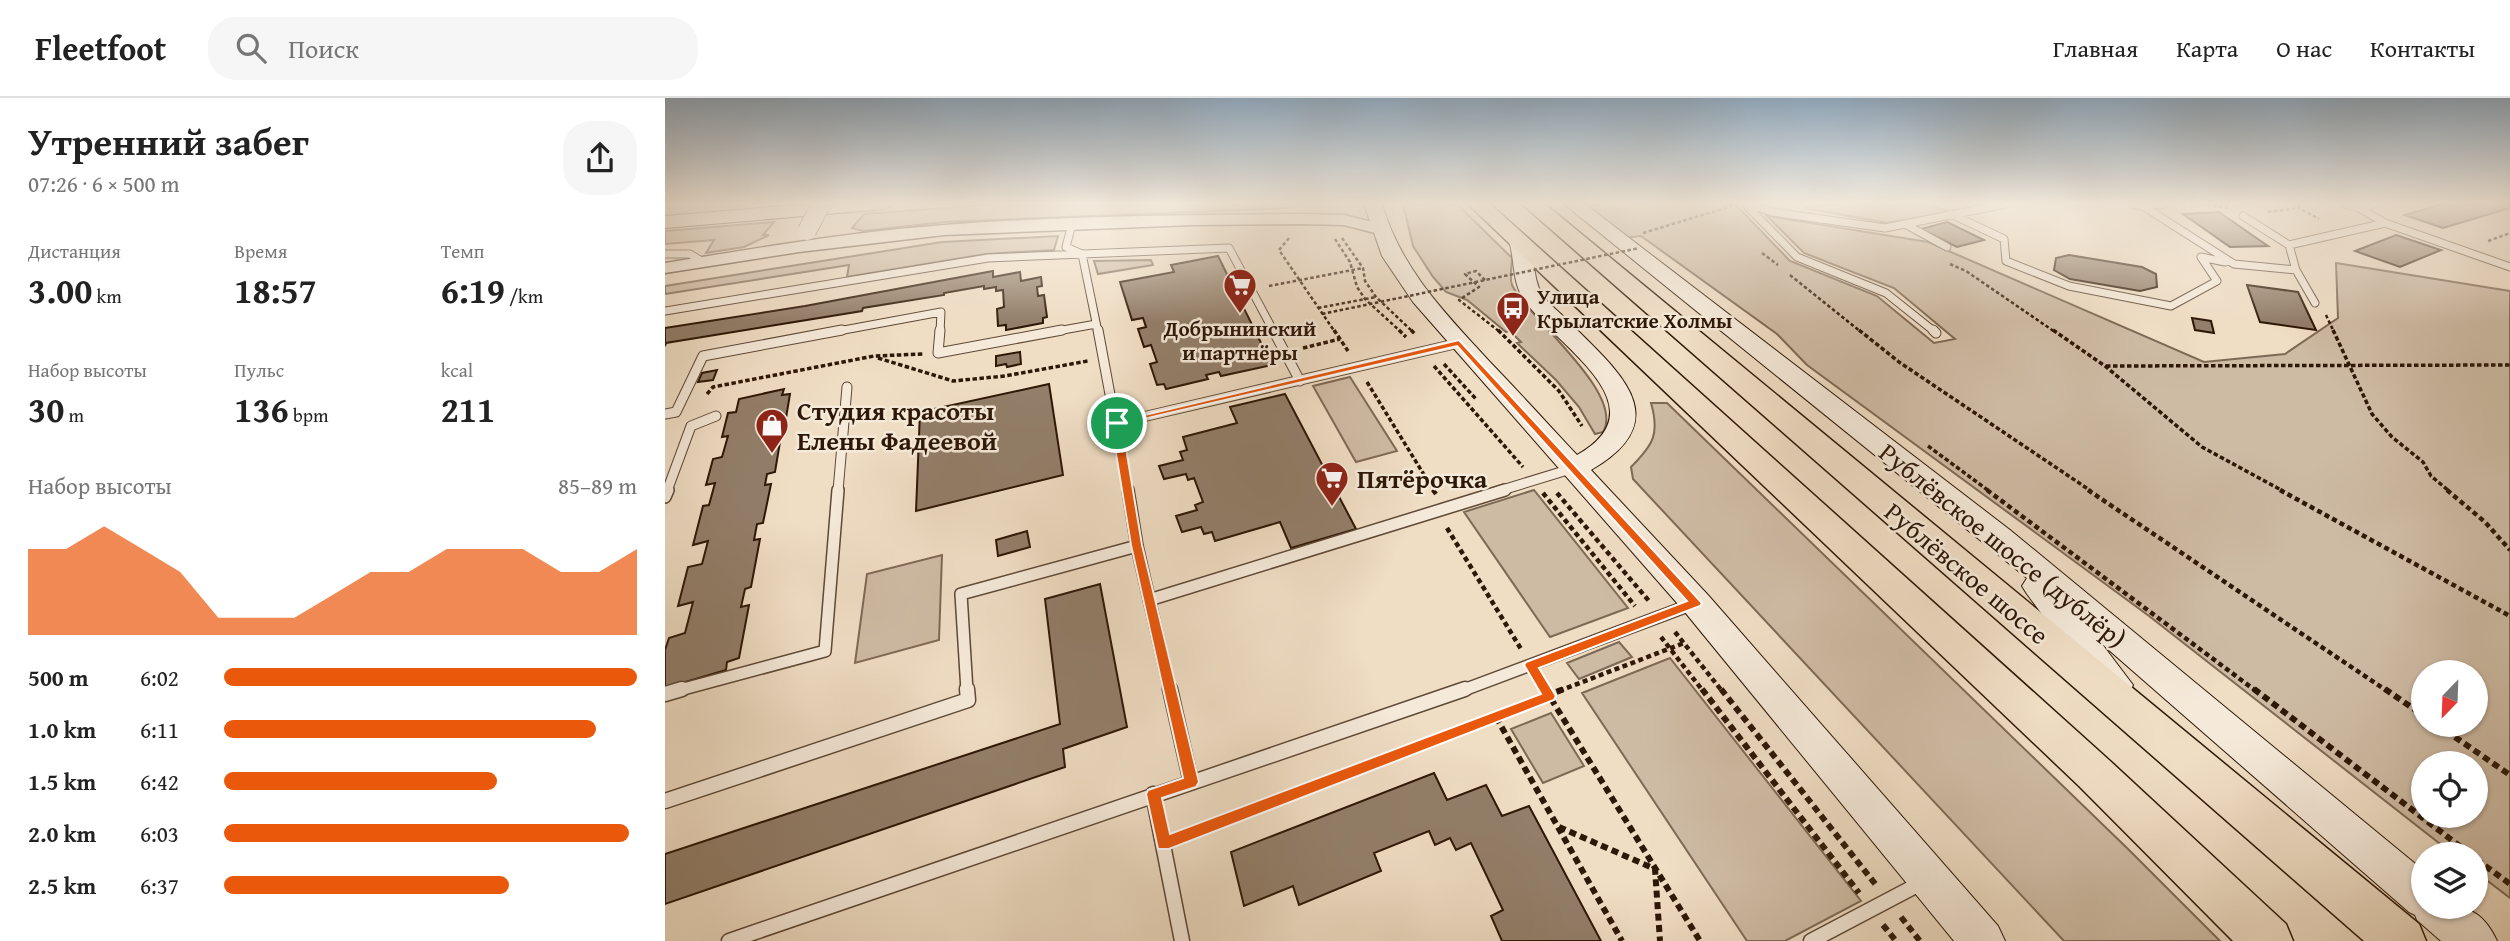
<!DOCTYPE html>
<html lang="ru">
<head>
<meta charset="utf-8">
<style>
	:root { --surface:#fff; --page:#f6f6f6; --text:#222; --muted:#767676; --line:#e0e0e0; --accent:#ea580c }
	body { margin:0; font-family:"Gentium Book Plus",serif; background:var(--page); color:var(--text); height:100vh; display:flex; flex-direction:column; font-size:26px; white-space:nowrap }
	* { box-sizing:border-box; margin:0 }
	p { font-size:23px; color:var(--muted) }
	.icon { flex:none; width:38px; height:38px; fill:none; stroke:currentColor; stroke-width:2; stroke-linecap:round; stroke-linejoin:round }
	.map { position:relative; flex:1; overflow:hidden }
	.sheet { display:flex; flex-direction:column; background:var(--surface); width:665px }
	.sheet>* { flex:none }
	.needle { width:46px; rotate:203deg }
	.controls { position:absolute; left:1746px; top:562px; display:grid; gap:14px }
	.controls a { display:grid; place-items:center; width:77px; height:77px; border-radius:50%; background:var(--surface); box-shadow:0 2px 5px #0004; font-size:35px }
	.pin { position:absolute; display:grid; place-items:center; width:60px; height:60px; color:#fff; margin:-30px; border:4px solid #fff; border-radius:50%; box-shadow:0 2px 7px #0007 }
	.round { display:grid; place-items:center; flex:none; width:74px; height:74px; border-radius:28px; background:var(--page) }
	.overview { display:flex; align-items:center; justify-content:space-between; height:119px; padding:0 28px }
	h1 { font-size:38px; font-weight:700; line-height:52px }
	.stats { display:grid; grid-template-columns:repeat(3,1fr); gap:10px; height:119px; padding:7px 28px }
	.stats div { display:grid; align-content:center }
	.stats b { font-size:35px; font-weight:700 }
	.stats small { font-size:19px; font-weight:400 }
	.stats p { font-size:19px }
	.chart { height:196px; padding:14px 28px }
	.chart p { display:flex; justify-content:space-between }
	.chart svg { width:100%; height:126px; margin-top:7px; fill:var(--accent); opacity:.7 }
	ul { padding:0 28px; list-style:none; font-size:23px }
	li { display:grid; grid-template-columns:112px 84px 1fr; align-items:center; height:52px }
	li i { height:18px; border-radius:9px; background:var(--accent) }
	header { display:flex; align-items:center; gap:42px; box-sizing:border-box; height:98px; padding:0 35px; background:var(--surface); border-bottom:2px solid var(--line) }
	header strong { font-size:33px }
	nav { display:flex; gap:38px; margin-inline-start:auto; font-size:24px }
	.search { width:490px; height:63px; background:var(--page); display:flex; align-items:center; gap:18px; box-sizing:border-box; padding:0 24px; border-radius:28px; color:var(--muted); font-size:26px }
	main { display:flex; flex:1; min-height:0 }
	.map>svg:first-child { display:block }
	.green { fill:#cebba4; stroke:#7e6955; stroke-width:2; fill-rule:evenodd }
	.building { fill:#927e69; stroke:#2d1706; stroke-width:2 }
	.lines { fill:none; stroke-linecap:round; stroke-linejoin:round }
	.service-far3-casing { stroke:#5e4836; stroke-width:9 }
	.service-far2-casing { stroke:#5e4836; stroke-width:11 }
	.service-far1-casing { stroke:#5e4836; stroke-width:14 }
	.service-casing { stroke:#5e4836; stroke-width:17 }
	.tertiary-casing { stroke:#5e4836; stroke-width:3 }
	.secondary-casing { stroke:#2d1706; stroke-width:2 }
	.primary-casing { stroke:#2d1706; stroke-width:3 }
	.path-far3 { stroke:#2d1706; stroke-width:2.5; stroke-dasharray:3.5 2.5; stroke-linecap:butt }
	.path-far2 { stroke:#2d1706; stroke-width:3.5; stroke-dasharray:4.5 2.5; stroke-linecap:butt }
	.path-far1 { stroke:#2d1706; stroke-width:4.5; stroke-dasharray:5 3.5; stroke-linecap:butt }
	.path { stroke:#2d1706; stroke-width:6; stroke-dasharray:7 4.5; stroke-linecap:butt }
	.service-far3 { stroke:#f5e9d9; stroke-width:7 }
	.service-far2 { stroke:#f5e9d9; stroke-width:9 }
	.service-far1 { stroke:#f5e9d9; stroke-width:11 }
	.service { stroke:#f5e9d9; stroke-width:14 }
	.tertiary { fill:#f5e9d9; fill-rule:evenodd }
	.secondary { fill:#f5e9d9; fill-rule:evenodd }
	.primary { fill:#efddc4; fill-rule:evenodd }
	.tertiary-bridge-casing { stroke:#5e4836; stroke-width:20; stroke-linecap:butt }
	.path-bridge { stroke:#2d1706; stroke-width:2.5; stroke-dasharray:3.5 2.5; stroke-linecap:butt }
	.tertiary-bridge { stroke:#f5e9d9; stroke-width:18 }
	.route { fill:#ea580c; stroke:#fff; stroke-width:2; fill-rule:evenodd }
	.labels { text-anchor:middle; dominant-baseline:central; stroke-width:5; stroke-linejoin:round; paint-order:stroke }
	.far-poi-label { font-size:21px; font-weight:bold; fill:#2d1706; stroke:#f5e9d9; text-anchor:start }
	.poi-label { font-size:26px; font-weight:bold; fill:#2d1706; stroke:#f5e9d9; text-anchor:start }
	.street-label { font-size:26px; fill:#2d1706; stroke:#f5e9d9 }
</style>
</head>
<body>
<header>
<strong>Fleetfoot</strong>
<div class="search"><svg class="icon" aria-label="search" viewBox="0 0 24 24"><circle cx="10" cy="10" r="6"/><path d="M15 15l6 6"/></svg>Поиск</div>
<nav><a>Главная</a><a>Карта</a><a>О нас</a><a>Контакты</a></nav>
</header>
<main>
<section class="sheet">
<div class="overview"><div><h1>Утренний забег</h1><p>07:26 · 6 × 500 m</p></div><a class="round"><svg class="icon" aria-label="share" viewBox="0 0 24 24"><path d="M12 15V3M7 8l5-5 5 5M5 13v7h14v-7"/></svg></a></div>
<div class="stats">
<div><p>Дистанция</p><b>3.00<small> km</small></b></div>
<div><p>Время</p><b>18:57</b></div>
<div><p>Темп</p><b>6:19<small> /km</small></b></div>
</div>
<div class="stats">
<div><p>Набор высоты</p><b>30<small> m</small></b></div>
<div><p>Пульс</p><b>136<small> bpm</small></b></div>
<div><p>kcal</p><b>211</b></div>
</div>
<div class="chart"><p><span>Набор высоты</span>85–89 m</p>
<svg viewBox="0 0 160 44" preserveAspectRatio="none"><path d="M0 44V14L10 14L20 6L30 14L40 22L50 38L60 38L70 38L80 30L90 22L100 22L110 14L120 14L130 14L140 22L150 22L160 14V44z"/></svg>
</div>
<ul>
<li><b>500 m</b>6:02<i style="width:100%"></i></li>
<li><b>1.0 km</b>6:11<i style="width:90%"></i></li>
<li><b>1.5 km</b>6:42<i style="width:66%"></i></li>
<li><b>2.0 km</b>6:03<i style="width:98%"></i></li>
<li><b>2.5 km</b>6:37<i style="width:69%"></i></li>
</ul>
</section>
<div class="map">
<svg width="1845" height="843" viewBox="0 0 1845 843">
	<rect width="100%" height="100%" fill="#efddc4"/>
	<filter id="stains"><feTurbulence type="fractalNoise" baseFrequency=".00286" numOctaves="4"/><feColorMatrix values="0 0 0 0 .2 0 0 0 0 .09 0 0 0 0 .02 0 0 0 .5 -.17"/></filter>
	<radialGradient id="worn" r=".72"><stop offset=".6" stop-color="#630" stop-opacity="0"/><stop offset="1" stop-color="#630" stop-opacity=".3"/></radialGradient>
	<path class="green" d="M331,106H636L624,110L280,124L198,133L187,130L199,116Z
		M738,106H792L847,160C847,168 844,179 847,187C861,218 961,295 938,334L930,336L914,309L891,282L852,245L856,244L845,233L841,234L802,202L781,194L768,179L748,148Z
		M920,106H1070L1125,163L1212,198L1269,245L1290,241L1229,190L1139,155L1102,118L1263,144L1539,264L1620,256L1673,220L1671,165L1845,193V800L1811,774V756H1788L1484,518L1142,267L1112,236L976,138L959,140ZM1759,574H1811V626H1759ZM1759,665H1811V718H1759Z
		M1162,106H1261L1287,114L1222,125L1139,110Z
		M109,124L98,137H104L79,149L41,155L49,142L0,146V133Z
		M393,138L389,152L321,156L182,179L184,167L0,196V188L277,144Z
		M486,162L488,167L433,176L429,163Z
		M685,279L732,353L691,364L648,288Z
		M986,305H1002L1463,751L1555,843H1399L968,381L966,369C988,347 995,336 986,305Z
		M869,392L963,510L885,539L799,414Z
		M277,457L274,542L190,565L202,476Z
		M954,544L967,559L914,581L902,565Z
		M1005,560L1196,803L1120,843H1082L917,595Z
		M886,615L919,668L878,685L846,631Z"/>
	<path class="building" d="M1777,106H1845V110L1778,130L1740,117Z
		M1554,114L1603,148L1565,149L1518,116Z
		M1282,124L1319,142L1292,149L1256,131Z
		M1731,137L1776,152L1735,169L1690,153Z
		M1404,157L1477,169L1491,176L1492,189L1475,193L1405,181L1389,172L1391,160Z
		M553,158L607,267L556,278L554,274L541,277L543,281L501,291L499,286L492,287L485,266L492,264L486,247L479,249L473,231L481,229L478,220L467,222L455,184L509,174L506,167Z
		M328,173V179L355,174L356,183L376,179L377,188L372,189L373,198L379,197L382,219L378,220V225L341,232V227L333,228L332,211L339,209L338,192L331,193V189L319,191V188L279,195V197L198,210L197,213L1,245L0,248V230L140,208Z
		M1582,187L1633,194L1651,232L1595,224Z
		M1527,220L1546,223L1549,235L1530,232Z
		M355,254L356,266L342,269L341,266L331,268V258Z
		M52,272L48,282L33,284L37,275Z
		M384,286L398,377L251,413L255,314Z
		M119,291L117,297L125,296L120,326L113,327L110,340L116,338L110,374L102,376L100,387L106,386L98,425L92,426L89,442L95,441L86,489L80,491L76,509L84,507L74,560L62,564L61,572L0,590V552L4,540L20,535L28,504L13,508L23,469L37,466L43,443L28,447L38,408L44,407L50,385L41,387L48,361L57,359L63,338L57,339L63,315L71,314L74,301Z
		M620,296L691,431L626,450L615,424L550,443L547,434L539,436L536,429L517,434L511,418L532,412L530,407L538,404L529,380L523,382L521,376L499,381L494,368L518,362L515,354L522,352L518,339L572,325L565,309Z
		M362,433L365,449L333,458L331,442Z
		M435,486L462,629L398,651L400,669L0,806V756L395,626L380,501Z
		M769,675L782,702L821,687L837,718L864,708L936,843H837L826,818L838,812L806,745L791,752L785,740L770,747L764,733L709,755L716,773L634,807L628,788L579,808L566,754Z"/>
	<g class="lines">
		<defs>
			<path id="service-far3" d="M1083,106L1107,114L1220,130L1341,106
				M1468,106L1478,108L1569,166L1631,172L1624,147L1720,125L1845,169
				M1679,106L1694,110L1709,106
				M1082,108L1132,159L1221,195L1270,234
				M1478,108L1499,106
				M1694,110L1720,125
				M1286,116L1339,141L1341,163L1404,188L1506,208L1552,183L1536,159L1560,164
				M1578,118L1624,147
				M407,126L401,149L417,156L433,234
				M1240,126L1282,149
				M0,156H25L38,164
				M1631,172L1650,205
				M0,213L323,160L564,150L609,234
				M168,234L276,214L275,234
				M387,234L431,226"/>
			<path id="service-far2" d="M275,232L273,255L397,232
				M433,232L463,393
				M608,232L635,283
				M1268,232L1271,235
				M0,316L11,314L38,258L177,232
				M452,325L794,245
				M2,393L26,328L51,318
				M173,393L182,289
				M834,393L909,370"/>
			<path id="service-far1" d="M463,392L472,448L505,593
				M0,399L3,392
				M484,502L840,392
				M11,593L160,553L173,392
				M302,593L296,496L472,448
				M796,593L1028,506"/>
			<path id="service" d="M505,591L526,684
				M0,596L17,591
				M488,696L517,843
				M0,703L303,602L302,591
				M64,843L800,591
				M1146,843L1258,784"/>
			<path id="tertiary" d="M635,116L679,117L720,127L722,131L714,136L679,127L635,126L528,127L279,137L134,154L0,175V165C93,150 186,134 279,127C397,118 517,117 635,116Z"/>
			<path id="secondary" d="M143,106H229L220,111L0,130V118Z
				M699,106H717C736,171 780,215 824,263C854,294 883,326 912,357C1000,307 888,247 858,200C847,183 850,162 844,143L854,137L861,139C872,156 866,178 877,196C883,206 895,214 903,223C953,273 1014,321 926,372L1043,497L1333,828L1340,843H1289L1019,513L748,204L717,158Z
				M899,106H920L1345,432L1759,773V808C1795,808 1815,806 1832,843H1776L1752,822L1750,817L1744,814L1437,546L1468,587L1463,597L1450,601L1437,597L1362,496L1357,488L1362,480Z"/>
			<path id="primary" d="M803,106H825L1444,662L1621,826L1628,843H1568L1414,688Z
				M857,106H880L1754,826L1761,843H1699Z"/>
		</defs>
		<use href="#service-far3" class="service-far3-casing"/>
		<use href="#service-far2" class="service-far2-casing"/>
		<use href="#service-far1" class="service-far1-casing"/>
		<use href="#service" class="service-casing"/>
		<use href="#tertiary" class="tertiary-casing"/>
		<use href="#secondary" class="secondary-casing"/>
		<use href="#primary" class="primary-casing"/>
		<path class="path-far3" d="M1536,106L1565,110
			M1627,106L1654,121
			M1603,114L1633,110
			M978,135L1067,108
			M624,140L614,152L670,234
			M677,140L698,170L700,183L711,199L748,234
			M670,141L685,164L692,189L700,201L736,234
			M1823,143L1845,135
			M1097,155L1113,167
			M1285,166L1301,173L1390,234
			M1125,177L1196,234
			M820,182L811,173L800,176L814,189L794,202L835,234
			M604,188L698,170
			M653,210L711,199
			M1661,217L1669,234"/>
		<path class="path-far2" d="M669,232L683,253
			M734,232L741,239
			M746,232L751,237
			M833,232L894,293L917,328
			M1194,232L1234,264L1426,393
			M1388,232L1440,268L1537,349L1618,393
			M1668,232L1707,316L1727,339L1758,364L1766,378L1784,393
			M638,250L675,241
			M213,260L288,283L340,278L423,263
			M779,266L811,301
			M769,268L858,369
			M1441,268L1845,267
			M702,284L769,393
			M42,296L48,289L209,258L258,256
			M1263,348L1324,393"/>
		<path class="path-far1" d="M768,392L771,396
			M1322,392L1591,593
			M1423,392L1722,593
			M1615,392L1845,518
			M1782,392L1820,424L1845,452
			M878,395L970,508
			M892,395L984,503
			M782,430L856,551
			M1010,534L1057,593
			M996,539L1038,593
			M875,583L881,593
			M894,593L1019,545"/>
		<path class="path" d="M880,591L1035,843
			M1037,591L1194,795
			M1056,591L1211,787
			M1589,591L1805,756
			M1720,591L1759,618
			M831,619L957,843
			M1771,626L1845,677
			M894,729L990,771L995,843
			M516,739L899,591
			M1811,761L1845,786
			M1236,819L1255,843
			M1218,827L1231,843"/>
		<use href="#service-far3" class="service-far3"/>
		<use href="#service-far2" class="service-far2"/>
		<use href="#service-far1" class="service-far1"/>
		<use href="#service" class="service"/>
		<use href="#tertiary" class="tertiary"/>
		<use href="#secondary" class="secondary"/>
		<use href="#primary" class="primary"/>
		<defs>
			<path id="tertiary-bridge" d="M142,133L156,106"/>
		</defs>
		<use href="#tertiary-bridge" class="tertiary-bridge-casing"/>
		<path class="path-bridge" d="M657,216L974,150"/>
		<use href="#tertiary-bridge" class="tertiary-bridge"/>
	</g>
	<linearGradient id="sky" x2="0" y2="1"><stop stop-color="#90aac0"/><stop offset="0.47" stop-color="#f8f0e4"/><stop offset="1" stop-color="#f8f0e4" stop-opacity="0"/></linearGradient>
	<rect width="1845" height="224" fill="url(#sky)"/>
	<path class="route" d="M794,242L1037,505L1035,508L874,570L891,598L889,602L504,751H493L481,696L483,692L518,680L466,447L446,325ZM792,248L1022,503L861,564L859,567L876,596L505,736L497,700L531,689L534,684L477,447L457,326Z"/>
	<defs>
		<symbol id="supermarket-pin" viewBox="-11 -11 22 30"><path d="M0 17L-7.5 6A9.5 9.5 0 1 1 7.5 6Z" fill="#8f2418" stroke="#f5e9d9"/><path d="M-6-5.5h2.5l.6 2H6L4.5 2H-2.5L-4.4-4H-6ZM-1.5 3.2a1.3 1.3 0 1 0 .1 0ZM3 3.2a1.3 1.3 0 1 0 .1 0Z" fill="#fff"/></symbol>
		<symbol id="bus-pin" viewBox="-11 -11 22 30"><path d="M0 17L-7.5 6A9.5 9.5 0 1 1 7.5 6Z" fill="#8f2418" stroke="#f5e9d9"/><path d="M-5-6H5V4H4V6H2V4H-2V6H-4V4H-5ZM-3.5-4V0h7V-4ZM-3.5 1.2v1.5H-2V1.2ZM2 1.2v1.5H3.5V1.2Z" fill="#fff"/></symbol>
		<symbol id="shop-pin" viewBox="-11 -11 22 30"><path d="M0 17L-7.5 6A9.5 9.5 0 1 1 7.5 6Z" fill="#8f2418" stroke="#f5e9d9"/><path d="M-5-2.5h2.3a2.7 3.5 0 0 1 5.4 0H5L5.5 6h-11ZM-1.5-2.5h3a1.5 2.3 0 0 0-3 0Z" fill="#fff"/></symbol>
	</defs>
	<g fill-rule="evenodd">
		<use href="#supermarket-pin" x="556" y="168" width="38" height="52"/>
		<use href="#bus-pin" x="829" y="191" width="38" height="52"/>
		<use href="#shop-pin" x="88" y="308" width="38" height="52"/>
		<use href="#supermarket-pin" x="648" y="361" width="38" height="52"/>
	</g>
	<g class="labels">
		<g class="far-poi-label">
			<text x="872" y="198">Улица<tspan x="872" dy="24">Крылатские Холмы</tspan></text>
			<text x="575" y="230" text-anchor="middle">Добрынинский<tspan x="575" dy="24">и партнёры</tspan></text>
		</g>
		<g class="poi-label">
			<text x="132" y="312">Студия красоты<tspan x="132" dy="30">Елены Фадеевой</tspan></text>
			<text x="692" y="380">Пятёрочка</text>
		</g>
		<g class="street-label">
			<text transform="translate(1338 447) rotate(39)">Рублёвское шоссе (дублёр)</text>
			<text transform="translate(1302 475) rotate(40)">Рублёвское шоссе</text>
		</g>
	</g>
	<rect width="100%" height="100%" filter="url(#stains)"/>
	<rect width="100%" height="100%" fill="url(#worn)"/>
</svg>
<div class="controls">
<a><svg class="needle" viewBox="-14 -14 28 28"><path d="M0-13l5 13h-10z" fill="#e53935"/><path d="M0 13l5-13h-10z" fill="#767676"/></svg></a>
<a><svg class="icon" aria-label="locate" viewBox="0 0 24 24"><circle cx="12" cy="12" r="6"/><path d="M12 2v4M12 18v4M2 12h4M18 12h4"/></svg></a>
<a><svg class="icon" aria-label="layers" viewBox="0 0 24 24"><path d="M12 4l9 5-9 5-9-5zM3 14l9 5 9-5"/></svg></a>
</div>
<div class="pin" style="left:452px;top:325px;background:#1e9e55"><svg class="icon" aria-label="arrive" viewBox="0 0 24 24"><path d="M6 21V4h12l-3 4 3 4H6"/></svg></div>
</div>
</main>
</body>
</html>
